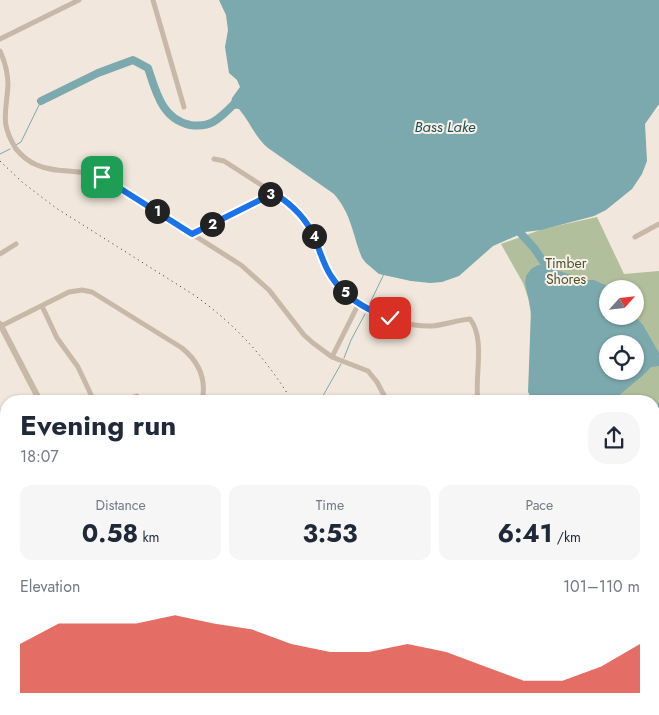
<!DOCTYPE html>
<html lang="en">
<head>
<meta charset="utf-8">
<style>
	:root { --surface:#fff; --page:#f6f6f7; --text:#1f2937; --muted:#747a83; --accent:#d93025 }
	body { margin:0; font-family:Jost,sans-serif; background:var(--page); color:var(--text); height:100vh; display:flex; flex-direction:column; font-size:19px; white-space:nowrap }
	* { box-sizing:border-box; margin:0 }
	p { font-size:16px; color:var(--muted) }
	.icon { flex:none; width:28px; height:28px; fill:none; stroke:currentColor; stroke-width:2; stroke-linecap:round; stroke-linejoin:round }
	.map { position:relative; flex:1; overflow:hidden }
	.drawer { position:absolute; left:0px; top:395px; width:660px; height:320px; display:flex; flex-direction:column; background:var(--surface); border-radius:20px 20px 0 0; box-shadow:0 1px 4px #0004 }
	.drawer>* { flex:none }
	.needle { width:32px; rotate:63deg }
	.tools { position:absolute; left:599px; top:280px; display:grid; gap:10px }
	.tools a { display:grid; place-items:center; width:45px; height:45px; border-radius:50%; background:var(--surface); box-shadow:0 1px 4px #0004; font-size:25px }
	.pin { position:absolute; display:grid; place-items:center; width:42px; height:42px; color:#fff; margin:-21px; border-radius:10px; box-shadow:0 2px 8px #0006 }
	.km { position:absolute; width:25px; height:25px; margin:-12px; border-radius:50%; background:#222; color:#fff; font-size:14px; line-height:25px; text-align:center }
	.round { display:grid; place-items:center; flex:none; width:52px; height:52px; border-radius:20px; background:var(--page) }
	.headline { display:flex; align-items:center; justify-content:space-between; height:85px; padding:0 20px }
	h1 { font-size:28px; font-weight:700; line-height:38px }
	.metrics { display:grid; grid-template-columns:repeat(3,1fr); gap:8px; height:85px; padding:5px 20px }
	.metrics div { display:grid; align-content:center; border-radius:12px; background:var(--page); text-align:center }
	.metrics b { font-size:25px; font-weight:700 }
	.metrics small { font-size:14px; font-weight:400 }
	.metrics p { font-size:14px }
	.chart { height:140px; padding:10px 20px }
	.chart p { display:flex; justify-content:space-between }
	.chart svg { width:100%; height:90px; margin-top:5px; fill:var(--accent); opacity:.7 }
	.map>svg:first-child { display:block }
	.green { fill:#b2bf9c; fill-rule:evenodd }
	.water { fill:#7ca9ad; fill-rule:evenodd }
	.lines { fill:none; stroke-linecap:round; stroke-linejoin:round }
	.stream { stroke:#7ca9ad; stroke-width:1 }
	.river { stroke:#7ca9ad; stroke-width:8 }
	.minor { stroke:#c8b8a8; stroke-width:5 }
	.tertiary { stroke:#c8b8a8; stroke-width:6 }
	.rail { stroke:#352d28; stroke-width:1; stroke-dasharray:1 4; stroke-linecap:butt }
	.route-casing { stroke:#fff; stroke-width:10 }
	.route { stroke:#1a73e8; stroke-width:6 }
	.labels { text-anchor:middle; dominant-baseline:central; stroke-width:4; stroke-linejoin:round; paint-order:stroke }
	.park-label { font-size:14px; fill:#44532d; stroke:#f9f1e8 }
	.water-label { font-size:15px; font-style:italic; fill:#1f5055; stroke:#f9f1e8 }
</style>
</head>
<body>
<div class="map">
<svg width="659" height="715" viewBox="0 0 659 715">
	<rect width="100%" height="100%" fill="#f1e7dc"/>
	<path class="green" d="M597,217L624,274L659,271V540L654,543V401H534L529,393L531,317L529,300L523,283L501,244L543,229ZM608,289H635V316H608ZM608,344H635V371H608Z"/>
	<path class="water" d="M219,0H659V104L645,124L647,161L642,174L632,189L606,210L594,216L541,230L525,232L493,246L459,276L442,282L430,283L411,281L379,274L366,263L362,258C352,233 352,215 334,194L268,148C255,137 250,122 239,109L230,108L232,98L240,87L237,80L229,73L225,47L228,30L226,15Z
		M538,265H549L553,269L587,280H594L614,289H608V316H635L643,325L659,353V366L651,367C640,380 625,388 614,401H533L528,392L531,311L525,283L526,276L531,269ZM608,344H635V371H608Z
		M659,402V522L654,525V413Z"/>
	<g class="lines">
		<path class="stream" d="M16,145L21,142L41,101
			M0,154L10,149
			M370,303L384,274
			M344,358L351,340L365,314
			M320,401L341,364
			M431,715L432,709"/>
		<path class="river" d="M41,101L98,73L133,60L148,68C156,92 162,119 190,125C197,126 206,126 213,122C222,117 230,108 237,101
			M515,227L534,248L551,273"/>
		<path class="minor" d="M153,0L184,107
			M0,39L79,0
			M0,51C5,62 8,73 8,85C6,115 0,123 16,149C22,156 29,162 37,165C56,174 80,168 102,177L241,265L269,290L304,335L313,343L332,357L368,371L377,382L387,401
			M214,159L224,161L286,201C312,224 311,235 325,265C342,302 391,327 432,326C445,325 457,320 470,319C486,339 474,378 478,401
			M192,234L273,193
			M635,237L659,224
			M0,254L16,244
			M42,306L57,338L78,367L94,401
			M1,326L69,292L82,290L92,292L182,348C199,362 207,379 202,401
			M332,357L359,303
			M122,401L137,396
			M397,401L403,398
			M0,433L6,465
			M0,546L6,543
			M0,562L6,574
			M654,590L659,595
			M0,684L6,681
			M543,709L547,715
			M24,715L31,709
			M141,715L142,709
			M618,715L619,709"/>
		<path class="tertiary" d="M0,324L40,401
			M654,548L659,545
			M260,709L263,715
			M300,715L315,709"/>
		<path class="rail" d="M0,161L22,182L56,208L194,295C235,324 266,358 292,401
			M457,709L460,715"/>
	</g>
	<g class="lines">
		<defs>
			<path id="route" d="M102,177L192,234L274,193C291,204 306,217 314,237C320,250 323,264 331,276C345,298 366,310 390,318"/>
		</defs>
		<use href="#route" class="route-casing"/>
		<use href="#route" class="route"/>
	</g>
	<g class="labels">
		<g class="park-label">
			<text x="566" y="263">Timber<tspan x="566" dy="16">Shores</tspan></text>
		</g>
		<g class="water-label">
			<text x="445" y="127">Bass Lake</text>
		</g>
	</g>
</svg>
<div class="tools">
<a><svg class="needle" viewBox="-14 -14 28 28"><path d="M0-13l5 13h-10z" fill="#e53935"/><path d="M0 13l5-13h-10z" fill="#747a83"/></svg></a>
<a><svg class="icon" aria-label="locate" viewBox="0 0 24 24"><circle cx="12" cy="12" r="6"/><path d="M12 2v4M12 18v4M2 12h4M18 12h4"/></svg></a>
</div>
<div class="pin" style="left:102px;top:177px;background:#1e9e55"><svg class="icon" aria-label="arrive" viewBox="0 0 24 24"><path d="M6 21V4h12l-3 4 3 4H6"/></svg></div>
<div class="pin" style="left:390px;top:318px;background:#d93025"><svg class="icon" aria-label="check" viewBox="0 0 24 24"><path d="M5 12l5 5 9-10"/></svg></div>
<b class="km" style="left:157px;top:211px">1</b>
<b class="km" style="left:212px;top:224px">2</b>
<b class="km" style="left:270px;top:194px">3</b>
<b class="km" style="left:314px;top:236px">4</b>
<b class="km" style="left:345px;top:292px">5</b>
<section class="drawer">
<div class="headline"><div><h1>Evening run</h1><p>18:07</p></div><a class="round"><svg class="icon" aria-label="share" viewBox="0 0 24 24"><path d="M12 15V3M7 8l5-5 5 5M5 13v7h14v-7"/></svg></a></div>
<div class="metrics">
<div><p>Distance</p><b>0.58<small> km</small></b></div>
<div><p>Time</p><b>3:53</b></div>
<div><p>Pace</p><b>6:41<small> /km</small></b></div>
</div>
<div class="chart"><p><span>Elevation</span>101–110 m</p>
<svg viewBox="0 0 160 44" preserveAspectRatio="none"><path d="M0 44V20L10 10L20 10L30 10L40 6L50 10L60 13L70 20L80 24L90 24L100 20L110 24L120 31L130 38L140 38L150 31L160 20V44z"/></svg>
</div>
</section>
</div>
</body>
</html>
